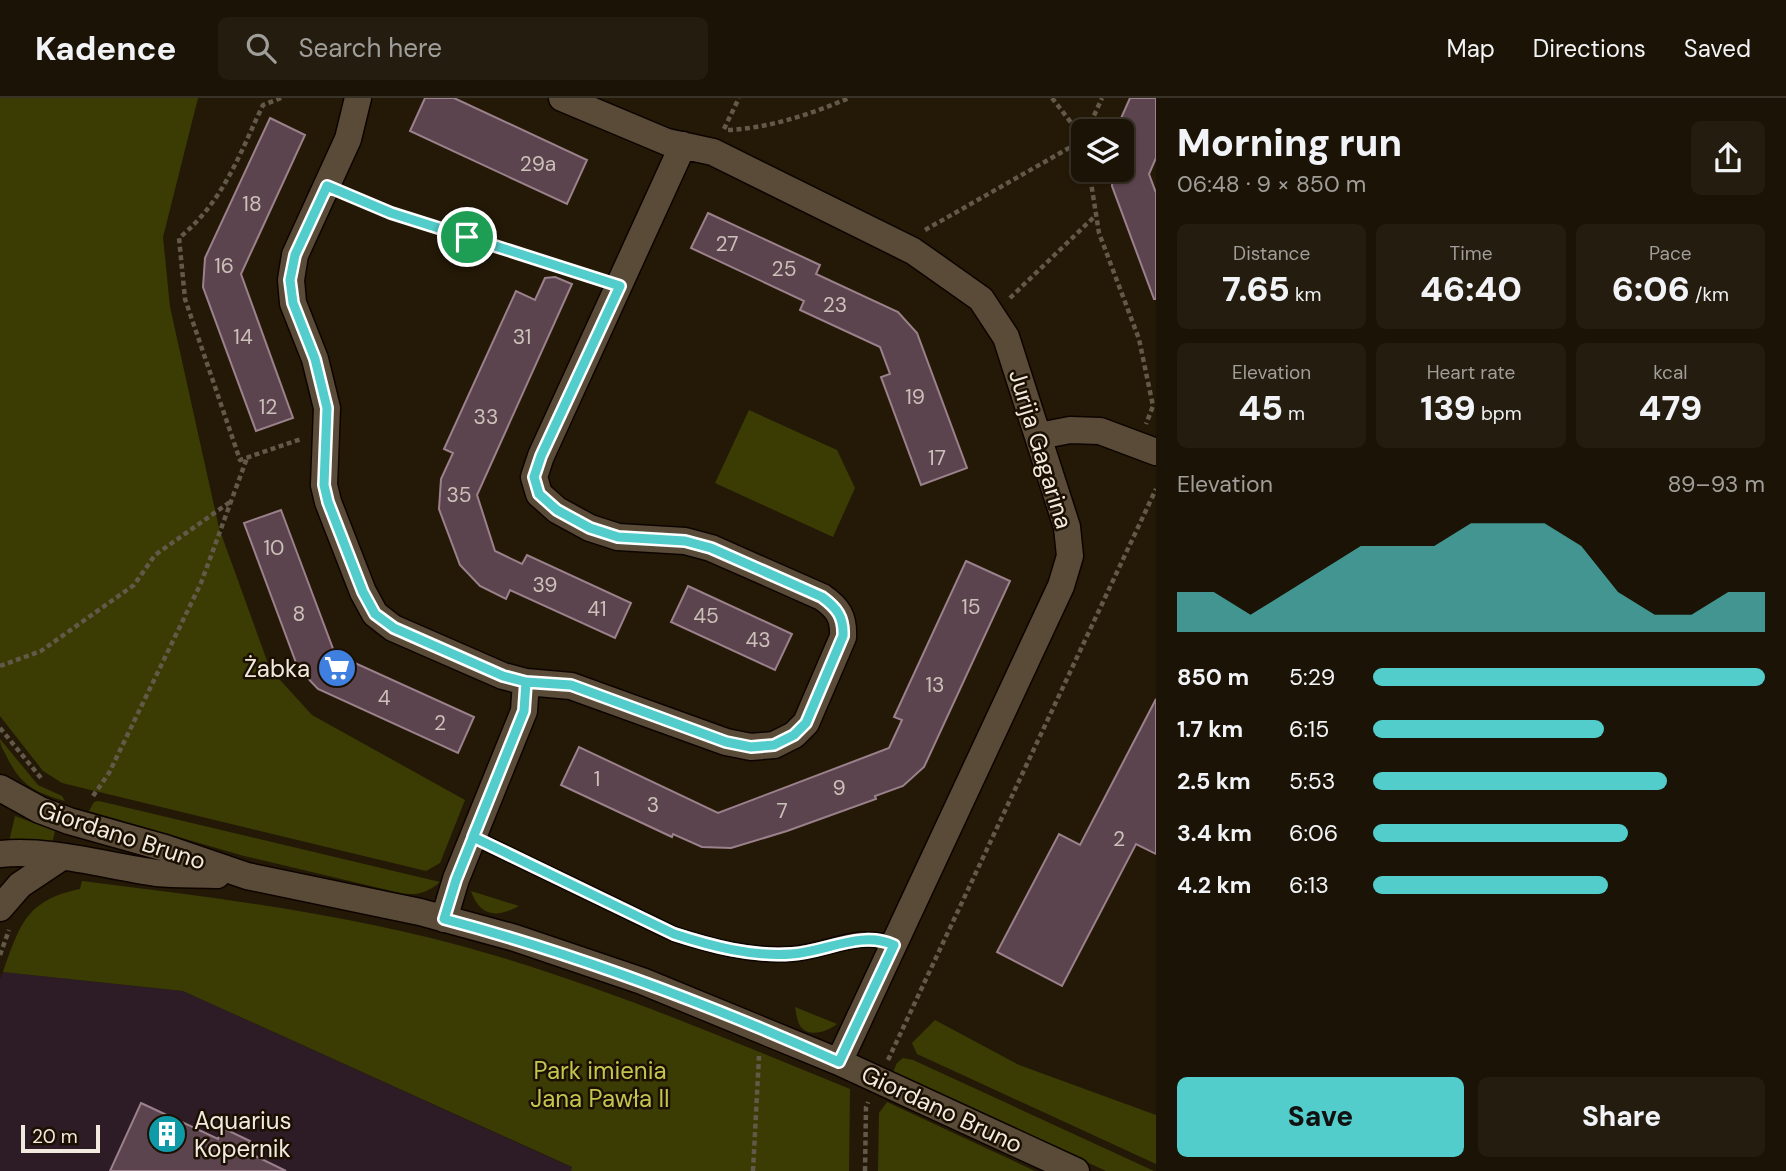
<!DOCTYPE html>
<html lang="en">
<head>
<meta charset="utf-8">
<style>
	:root { --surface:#1b1305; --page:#241c0f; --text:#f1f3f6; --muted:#a09e9a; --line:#393227; --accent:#53cdcb }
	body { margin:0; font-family:"DM Sans",sans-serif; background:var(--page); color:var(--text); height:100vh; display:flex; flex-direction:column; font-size:26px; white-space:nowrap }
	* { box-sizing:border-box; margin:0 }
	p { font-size:23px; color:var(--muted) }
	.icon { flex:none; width:38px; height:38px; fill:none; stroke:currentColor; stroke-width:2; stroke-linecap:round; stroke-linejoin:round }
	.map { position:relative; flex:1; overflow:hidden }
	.side { display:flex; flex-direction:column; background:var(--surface); width:630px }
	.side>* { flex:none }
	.tools { position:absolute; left:1071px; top:21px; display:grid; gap:14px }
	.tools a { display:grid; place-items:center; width:63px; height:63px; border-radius:10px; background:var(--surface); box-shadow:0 2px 5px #0004,0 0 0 2px var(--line); font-size:35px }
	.scale { position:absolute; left:21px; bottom:18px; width:79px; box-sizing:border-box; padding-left:7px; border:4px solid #f2eadf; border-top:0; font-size:19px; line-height:24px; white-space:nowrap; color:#f2eadf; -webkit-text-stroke:5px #1b1001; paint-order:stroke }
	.pin { position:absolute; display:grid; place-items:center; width:60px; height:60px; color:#fff; margin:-30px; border:4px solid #fff; border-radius:50%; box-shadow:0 2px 7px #0007 }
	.round { display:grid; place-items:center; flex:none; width:74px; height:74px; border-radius:10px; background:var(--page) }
	.headline { display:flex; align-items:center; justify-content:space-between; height:119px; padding:0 21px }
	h1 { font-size:38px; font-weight:800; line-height:52px }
	.stats { display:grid; grid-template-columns:repeat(3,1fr); gap:10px; height:119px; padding:7px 21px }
	.stats div { display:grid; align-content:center; border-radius:10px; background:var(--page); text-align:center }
	.stats b { font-size:35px; font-weight:800 }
	.stats small { font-size:19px; font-weight:400 }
	.stats p { font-size:19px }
	.chart { height:196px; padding:14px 21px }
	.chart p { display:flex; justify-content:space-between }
	.chart svg { width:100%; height:126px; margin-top:7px; fill:var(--accent); opacity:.7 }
	.action { display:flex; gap:14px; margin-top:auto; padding:14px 21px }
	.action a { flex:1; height:80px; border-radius:10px; background:var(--accent); color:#111; font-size:28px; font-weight:800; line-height:80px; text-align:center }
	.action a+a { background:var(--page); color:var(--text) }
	ul { padding:0 21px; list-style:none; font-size:23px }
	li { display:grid; grid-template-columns:112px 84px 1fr; align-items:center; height:52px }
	li i { height:18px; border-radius:9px; background:var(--accent) }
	header { display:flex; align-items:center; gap:42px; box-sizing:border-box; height:98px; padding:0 35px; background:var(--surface); border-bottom:2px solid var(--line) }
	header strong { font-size:33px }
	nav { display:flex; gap:38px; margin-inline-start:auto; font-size:24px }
	.search { width:490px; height:63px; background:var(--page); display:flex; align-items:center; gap:18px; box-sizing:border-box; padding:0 24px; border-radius:10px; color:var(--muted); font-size:26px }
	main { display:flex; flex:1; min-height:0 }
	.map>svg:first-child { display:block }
	.commercial { fill:#2d1c25 }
	.green { fill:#3a3c04 }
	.building { fill:#5b444d; stroke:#9b818b; stroke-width:2 }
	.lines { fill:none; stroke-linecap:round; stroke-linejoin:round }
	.service-casing { stroke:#0d0400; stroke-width:17 }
	.minor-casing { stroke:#0d0400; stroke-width:29 }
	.path { stroke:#635949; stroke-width:4.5; stroke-dasharray:5 3.5; stroke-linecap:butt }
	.service { stroke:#594b38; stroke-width:14 }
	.minor { stroke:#594b38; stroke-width:26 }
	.route-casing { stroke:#fff; stroke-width:14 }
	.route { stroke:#53cdcb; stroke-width:9 }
	.labels { text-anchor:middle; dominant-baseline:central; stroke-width:5; stroke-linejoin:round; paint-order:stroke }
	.number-label { font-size:21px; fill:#ccc0ba }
	.street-label { font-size:24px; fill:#f2eadf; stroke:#1b1001 }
	.poi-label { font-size:24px; fill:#f2eadf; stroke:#1b1001; text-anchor:end }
	.park-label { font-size:24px; fill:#c3c64d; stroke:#1b1001 }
</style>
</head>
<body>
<header>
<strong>Kadence</strong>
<div class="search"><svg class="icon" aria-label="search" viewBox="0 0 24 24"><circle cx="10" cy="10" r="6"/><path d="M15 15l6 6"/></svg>Search here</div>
<nav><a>Map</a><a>Directions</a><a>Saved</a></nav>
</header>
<main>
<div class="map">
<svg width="1156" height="1073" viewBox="0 0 1156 1073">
	<rect width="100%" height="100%" fill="#241907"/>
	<path class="commercial" d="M3,874L183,893L573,1070L571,1073H0V881Z"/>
	<path class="green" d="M0,0H198L163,139L170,209L219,430L270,571L312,617L465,702L440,765L426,773L62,685L43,673L0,618Z
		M749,312L837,352L855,390L833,439L715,385Z
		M0,641L38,687L62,698L65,703C34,694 20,687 6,657C3,651 0,648 0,641Z
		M99,703L440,784C427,795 416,798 400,795L244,758L89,713L94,704Z
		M15,718L55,733L52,746L9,744Z
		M82,783C220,800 359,817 493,857C615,893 732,943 850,991L849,1073H571L572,1069L183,893L3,874C20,827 26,802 80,791Z
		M471,793L519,808C497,820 480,819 471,793Z
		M795,909L837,926C827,934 807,941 799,926C797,921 796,914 795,909Z
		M935,922L1019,967L1156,1017V1066L917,956L912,945Z
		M903,960L913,962L1154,1073H1106L893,974L897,965Z
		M887,1004L1035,1073H878L879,1015Z"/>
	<path class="building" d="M425,0H454L587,62L567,106L410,33Z
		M1130,0H1156V60L1149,76L1156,95V201H1154L1112,88L1113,72H1122V29L1118,27Z
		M270,20L305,37L241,176L293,320L256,333L203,189L205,160Z
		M708,115L820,167L816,176L898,214L917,235L967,370L921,387L881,279L890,276L880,249L800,212L804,203L691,150Z
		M555,179L572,186L477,397L495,453L522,466L527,457L631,505L615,540L510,492L506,501L480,488L460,467L439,411L441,381L453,355L444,351L516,193L535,202L545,180Z
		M281,412L335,556L474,619L458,655L318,591L298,570L244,425Z
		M966,463L1010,483L924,669L903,688L875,698L876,701L787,733L731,750L702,749L673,736L672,739L561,687L579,649L718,715L889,650L902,622L894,619Z
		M688,488L792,536L775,572L671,524Z
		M1156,601V756L1136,746L1062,888L997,854L1059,736L1080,747Z
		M141,1005L218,1041L223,1030L250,1043L245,1053L286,1073H110Z"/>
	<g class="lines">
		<defs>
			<path id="service" d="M473,739L674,836C711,848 752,859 792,856C826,854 861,831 894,847"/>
			<path id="minor" d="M358,0L348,41L295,157L291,182L293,205L315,261L327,310L324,387L328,404L363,494L375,516L393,530L503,578L526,584L571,588L726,644L751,649L774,647L794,637L806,625L843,539C844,519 838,510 822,499L711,450L685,443L618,439L590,430L557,412L539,396L534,379L541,358L683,47
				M562,0L667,44L713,54L913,153L981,201L1006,239L1067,429L1070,458L1061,488L839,964
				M1039,338L1070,332L1100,333L1156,354
				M0,690L40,712L69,723L165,750L247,778L420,814L515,840L642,883L839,964L1076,1073
				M0,756C52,751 106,768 157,775C177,777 197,776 217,777
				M0,810L20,787L62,759
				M444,821L456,781L524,613L526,584"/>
		</defs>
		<use href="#service" class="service-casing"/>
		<use href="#minor" class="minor-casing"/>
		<path class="path" d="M281,0L263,7C239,57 224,103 179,140L185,201L240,362L301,341
			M1052,0L1083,40
			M724,31L739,0
			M728,32C770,30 811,16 849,0
			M1087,33L1102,0
			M1089,72L1099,135L1139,241L1153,308L1146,326
			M350,98L391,115L594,180
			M925,132L1083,42
			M1010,200L1095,118
			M0,568L41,553L134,487L155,457L230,404
			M0,630L41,680
			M93,698L109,675L201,485L247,360
			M0,857L9,832
			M888,962L1156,391
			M753,1073L759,958
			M865,1073L866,1009L868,1004"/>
		<use href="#service" class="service"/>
		<use href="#minor" class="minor"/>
	</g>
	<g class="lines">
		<defs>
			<path id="route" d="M467,139L391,115L327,88L295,157L290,182L293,205L315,261L327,310L324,387L328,404L363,494L375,516L394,530L503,578L526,584L524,613L456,782L444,821C580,857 711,907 839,964L894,847C861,832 826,854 792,856C752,859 711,848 674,836L473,739L524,613L526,584L571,587L726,644L751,649L774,647L794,637L806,625L843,538C844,519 837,510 822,499L711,450L685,443L618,439L590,430L557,412L539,396L534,379L541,358L620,188L467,139"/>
		</defs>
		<use href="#route" class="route-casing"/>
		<use href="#route" class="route"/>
	</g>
	<defs>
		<symbol id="supermarket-disc" viewBox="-11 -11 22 22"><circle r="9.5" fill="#3f7fe0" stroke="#1b1001"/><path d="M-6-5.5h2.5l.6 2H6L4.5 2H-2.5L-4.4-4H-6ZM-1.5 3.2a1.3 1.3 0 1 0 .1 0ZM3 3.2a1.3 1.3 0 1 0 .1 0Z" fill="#fff"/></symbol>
		<symbol id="building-disc" viewBox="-11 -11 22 22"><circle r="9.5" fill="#0f9aa8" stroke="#1b1001"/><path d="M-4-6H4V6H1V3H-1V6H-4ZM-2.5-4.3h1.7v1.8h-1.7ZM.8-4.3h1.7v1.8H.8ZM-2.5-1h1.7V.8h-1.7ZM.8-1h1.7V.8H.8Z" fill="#fff"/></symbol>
	</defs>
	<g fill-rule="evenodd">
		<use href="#supermarket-disc" x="315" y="548" width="44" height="44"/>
		<use href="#building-disc" x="145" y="1014" width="44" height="44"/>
	</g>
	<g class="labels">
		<g class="number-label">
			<text x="538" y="66">29a</text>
			<text x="252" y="106">18</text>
			<text x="727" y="146">27</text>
			<text x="224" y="168">16</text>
			<text x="784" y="171">25</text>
			<text x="835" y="207">23</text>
			<text x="243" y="239">14</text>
			<text x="522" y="239">31</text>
			<text x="915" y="299">19</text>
			<text x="268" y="309">12</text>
			<text x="486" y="319">33</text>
			<text x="937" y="360">17</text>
			<text x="459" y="397">35</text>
			<text x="274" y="450">10</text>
			<text x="545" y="487">39</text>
			<text x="971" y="509">15</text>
			<text x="597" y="511">41</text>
			<text x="299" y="516">8</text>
			<text x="706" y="518">45</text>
			<text x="758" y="542">43</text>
			<text x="935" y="587">13</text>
			<text x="384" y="600">4</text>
			<text x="440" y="625">2</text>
			<text x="597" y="681">1</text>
			<text x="839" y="690">9</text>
			<text x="653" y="707">3</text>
			<text x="782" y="713">7</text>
			<text x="1119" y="741">2</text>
		</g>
		<g class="street-label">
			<text transform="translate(1041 351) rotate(73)">Jurija Gagarina</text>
			<text transform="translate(122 737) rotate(18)">Giordano Bruno</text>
			<text transform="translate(942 1011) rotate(25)">Giordano Bruno</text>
		</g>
		<g class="poi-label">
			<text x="310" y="570">Żabka</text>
			<text x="194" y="1022" text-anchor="start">Aquarius<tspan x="194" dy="28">Kopernik</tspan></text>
		</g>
		<g class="park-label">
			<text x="600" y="972">Park imienia<tspan x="600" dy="28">Jana Pawła II</tspan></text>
		</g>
	</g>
</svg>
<div class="tools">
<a><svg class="icon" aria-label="layers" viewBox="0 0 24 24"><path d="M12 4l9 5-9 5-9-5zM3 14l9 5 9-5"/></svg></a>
</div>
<div class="scale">20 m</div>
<div class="pin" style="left:467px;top:139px;background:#1e9e55"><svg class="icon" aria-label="arrive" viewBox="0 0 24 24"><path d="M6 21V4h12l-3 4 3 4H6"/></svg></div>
</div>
<section class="side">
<div class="headline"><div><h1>Morning run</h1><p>06:48 · 9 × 850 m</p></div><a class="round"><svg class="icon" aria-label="share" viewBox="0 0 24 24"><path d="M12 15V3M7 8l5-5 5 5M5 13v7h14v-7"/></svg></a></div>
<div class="stats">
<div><p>Distance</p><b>7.65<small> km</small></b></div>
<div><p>Time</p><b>46:40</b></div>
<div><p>Pace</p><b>6:06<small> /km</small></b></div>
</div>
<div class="stats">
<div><p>Elevation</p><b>45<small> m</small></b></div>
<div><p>Heart rate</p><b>139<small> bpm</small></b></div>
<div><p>kcal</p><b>479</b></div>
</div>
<div class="chart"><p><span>Elevation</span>89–93 m</p>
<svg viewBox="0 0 160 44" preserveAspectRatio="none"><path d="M0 44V30L10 30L20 38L30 30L40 22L50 14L60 14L70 14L80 6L90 6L100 6L110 14L120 30L130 38L140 38L150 30L160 30V44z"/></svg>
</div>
<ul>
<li><b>850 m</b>5:29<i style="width:100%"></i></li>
<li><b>1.7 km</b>6:15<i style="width:59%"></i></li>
<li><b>2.5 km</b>5:53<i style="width:75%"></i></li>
<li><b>3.4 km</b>6:06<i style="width:65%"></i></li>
<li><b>4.2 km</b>6:13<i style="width:60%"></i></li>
</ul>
<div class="action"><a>Save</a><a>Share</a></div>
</section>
</main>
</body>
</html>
